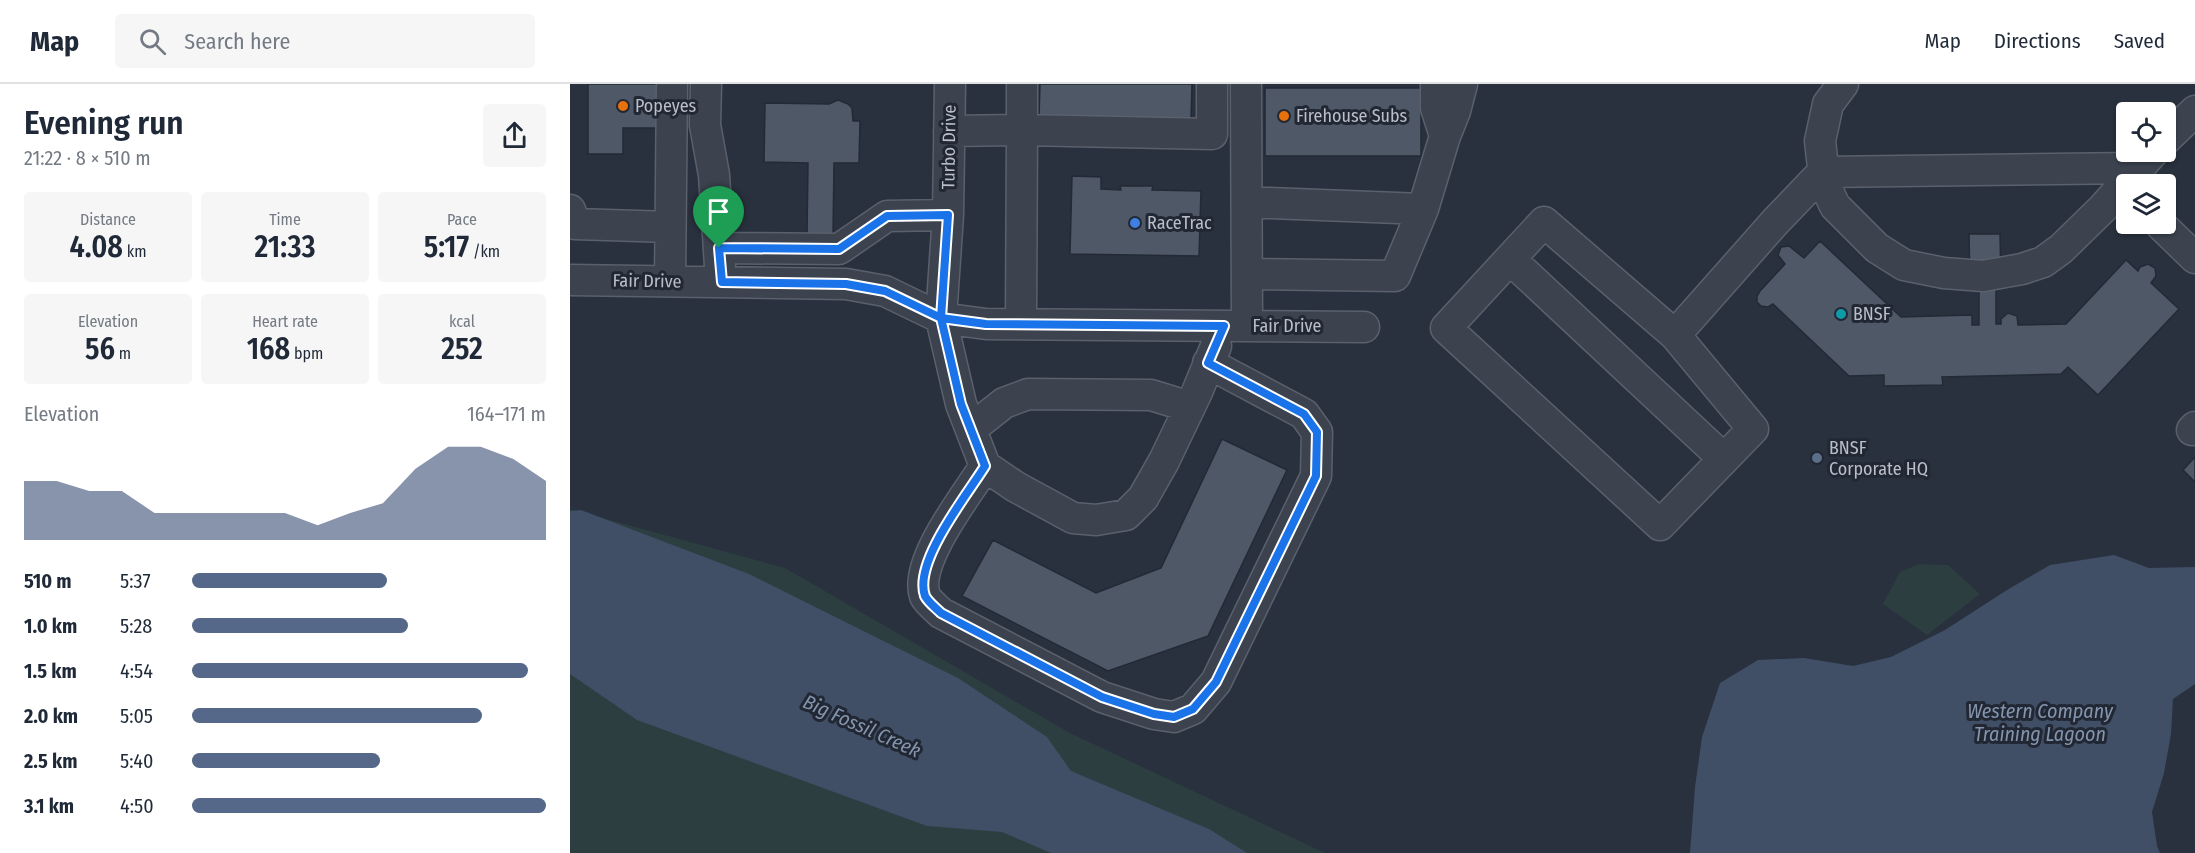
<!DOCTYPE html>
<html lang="en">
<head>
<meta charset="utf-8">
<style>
	:root { --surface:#fff; --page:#f6f6f7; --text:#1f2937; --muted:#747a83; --line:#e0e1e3; --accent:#566889 }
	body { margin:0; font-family:"Fira Sans Condensed",sans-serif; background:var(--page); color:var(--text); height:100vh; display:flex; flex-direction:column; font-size:22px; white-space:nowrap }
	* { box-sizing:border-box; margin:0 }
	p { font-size:20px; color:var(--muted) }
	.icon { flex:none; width:33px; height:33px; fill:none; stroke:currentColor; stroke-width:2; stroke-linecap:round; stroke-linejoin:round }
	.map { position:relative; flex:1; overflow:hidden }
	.sheet { display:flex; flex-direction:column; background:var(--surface); width:570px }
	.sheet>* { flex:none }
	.tools { position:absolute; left:1546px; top:18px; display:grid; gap:12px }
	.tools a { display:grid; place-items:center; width:60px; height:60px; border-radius:6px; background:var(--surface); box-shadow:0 2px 4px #0004; font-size:30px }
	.pin { position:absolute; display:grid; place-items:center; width:51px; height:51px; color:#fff; margin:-62px -26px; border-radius:50% 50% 50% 0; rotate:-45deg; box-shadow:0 0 6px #0007 }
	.pin .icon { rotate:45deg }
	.round { display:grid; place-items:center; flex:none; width:63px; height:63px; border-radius:6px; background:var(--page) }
	.head { display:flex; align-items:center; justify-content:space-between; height:102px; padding:0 24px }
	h1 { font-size:33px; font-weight:600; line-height:45px }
	.figures { display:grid; grid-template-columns:repeat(3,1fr); gap:9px; height:102px; padding:6px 24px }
	.figures div { display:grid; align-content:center; border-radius:6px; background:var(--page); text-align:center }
	.figures b { font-size:30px; font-weight:600 }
	.figures small { font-size:16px; font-weight:400 }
	.figures p { font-size:16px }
	.chart { height:168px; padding:12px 24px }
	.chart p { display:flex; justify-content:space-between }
	.chart svg { width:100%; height:108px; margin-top:6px; fill:var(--accent); opacity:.7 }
	ul { padding:0 24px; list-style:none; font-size:20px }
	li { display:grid; grid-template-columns:96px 72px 1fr; align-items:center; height:45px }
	li i { height:15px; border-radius:8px; background:var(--accent) }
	header { display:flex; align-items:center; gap:36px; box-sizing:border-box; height:84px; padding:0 30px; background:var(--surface); border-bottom:2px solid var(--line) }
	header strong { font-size:28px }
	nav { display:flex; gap:33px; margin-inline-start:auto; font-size:21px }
	.search { width:420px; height:54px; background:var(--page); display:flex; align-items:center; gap:15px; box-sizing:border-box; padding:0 21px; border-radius:6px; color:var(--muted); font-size:22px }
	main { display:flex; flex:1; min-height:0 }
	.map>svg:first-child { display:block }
	.green { fill:#2c3e40 }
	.water { fill:#404e66 }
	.building { fill:#4f5867; stroke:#232a36; stroke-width:1.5 }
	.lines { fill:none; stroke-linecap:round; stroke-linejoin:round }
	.minor-casing { stroke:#5a616c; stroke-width:33 }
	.minor { stroke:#3c434f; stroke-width:30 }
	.route-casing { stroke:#fff; stroke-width:12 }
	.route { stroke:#1a73e8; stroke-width:8 }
	.food-dot { fill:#e8710a; stroke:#212834; stroke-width:2 }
	.shop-dot { fill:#3f7fe0; stroke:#212834; stroke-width:2 }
	.culture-dot { fill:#0f9aa8; stroke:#212834; stroke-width:2 }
	.service-dot { fill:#5c6f8a; stroke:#212834; stroke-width:2 }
	.labels { text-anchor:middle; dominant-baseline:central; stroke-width:6; stroke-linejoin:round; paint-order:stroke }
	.poi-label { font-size:18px; fill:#b9bec9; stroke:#212834; text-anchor:start }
	.street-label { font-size:18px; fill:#b9bec9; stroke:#212834 }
	.water-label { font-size:20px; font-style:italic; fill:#8494ad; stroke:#212834 }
</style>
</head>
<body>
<header>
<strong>Map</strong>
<div class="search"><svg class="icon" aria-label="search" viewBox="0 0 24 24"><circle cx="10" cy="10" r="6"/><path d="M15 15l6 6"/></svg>Search here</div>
<nav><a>Map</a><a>Directions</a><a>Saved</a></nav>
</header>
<main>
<section class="sheet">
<div class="head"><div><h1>Evening run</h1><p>21:22 · 8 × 510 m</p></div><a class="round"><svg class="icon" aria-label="share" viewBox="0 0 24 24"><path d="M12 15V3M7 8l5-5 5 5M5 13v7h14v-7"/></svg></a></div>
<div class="figures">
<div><p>Distance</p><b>4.08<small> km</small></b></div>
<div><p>Time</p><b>21:33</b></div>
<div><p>Pace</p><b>5:17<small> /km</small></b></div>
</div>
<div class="figures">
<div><p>Elevation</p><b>56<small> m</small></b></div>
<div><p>Heart rate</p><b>168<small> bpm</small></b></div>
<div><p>kcal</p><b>252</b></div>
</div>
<div class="chart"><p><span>Elevation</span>164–171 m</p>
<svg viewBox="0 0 160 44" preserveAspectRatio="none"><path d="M0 44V20L10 20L20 24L30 24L40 33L50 33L60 33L70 33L80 33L90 38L100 33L110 29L120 15L130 6L140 6L150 11L160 20V44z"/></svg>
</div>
<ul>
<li><b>510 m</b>5:37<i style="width:55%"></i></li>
<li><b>1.0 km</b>5:28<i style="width:61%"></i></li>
<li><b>1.5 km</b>4:54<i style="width:95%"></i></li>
<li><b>2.0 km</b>5:05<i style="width:82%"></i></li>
<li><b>2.5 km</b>5:40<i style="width:53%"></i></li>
<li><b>3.1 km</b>4:50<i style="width:100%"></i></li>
</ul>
</section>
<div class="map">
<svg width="1625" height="769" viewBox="0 0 1625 769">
	<rect width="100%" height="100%" fill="#29313e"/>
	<path class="green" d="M0,425L215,484L498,648L755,769H0Z
		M1349,480L1378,481L1410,510L1357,551L1313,520L1330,488Z"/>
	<path class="water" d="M11,426L179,490L388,594L477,653L501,687L639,745L677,769H481L432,748L357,742L67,636L0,590V427Z
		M1544,471L1579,484L1625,483V600L1603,615L1601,650L1594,689L1582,728L1587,762L1590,769H1120L1125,703L1132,653L1150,599L1188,576L1234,574L1283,582L1321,573L1375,546L1437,506L1480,481Z"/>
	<path class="building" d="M18,0H88V44H53V70H18Z
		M470,0H622L621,36L469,33Z
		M695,4H851V72H695Z
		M268,16L278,20L282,24L283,37H290L289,79H264L263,153L237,152L238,79L194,78L195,19L259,20Z
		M502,92L531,93V105L551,106L550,102H583L582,106L631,107L629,172L500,170Z
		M1399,150H1430L1431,197L1426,198V240H1431V235L1438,229L1447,232L1448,241L1496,240L1556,176L1568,187L1570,183L1578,180L1585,184L1586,192L1581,199L1609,225L1528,311L1498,283L1491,290L1372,293L1373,301L1314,302V291L1279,292L1203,220L1198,223L1191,222L1187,218V212L1190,207L1215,180L1208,171L1211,163L1219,162L1234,174L1250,157L1331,233L1402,231V241H1409V198L1400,199Z
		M652,355L717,386L638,552L538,587L392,512L423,456L526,509L591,484Z
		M1625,373V398L1613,386Z"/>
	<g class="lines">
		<defs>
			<path id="minor" d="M136,0L135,41L144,91L150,182
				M380,0L378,131L371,234L391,320L415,382L446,403L503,434L526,436L556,431L573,414L594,377L627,308L646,262
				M676,0L677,242
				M866,0V24L875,52
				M1273,0L1258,20L1250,57L1255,101L1265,122L1307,164L1334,181L1374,189L1413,192L1452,185L1473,178L1491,165L1533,124L1583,68
				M379,47L452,46V0
				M1596,55L1625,27
				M677,118L853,125L825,192L677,190
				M853,125L875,52L885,27L892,0
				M0,126L5,140L100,143
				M1590,140L1625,174
				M149,164L269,165L317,132L378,131
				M940,175L1154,375
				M0,196L276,200L315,207L371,234L416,240L794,243
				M100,197L102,0
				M451,240L452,46L642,50V0
				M1105,251L974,138L876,244L1090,441L1183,345L1105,251L1206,137L1253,88L1567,84
				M401,345L434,319L458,310L581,311L620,323
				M1622,346L1625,343
				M415,382C397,411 343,478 355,512C358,518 366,524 371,529L532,613L584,630L604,633L623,625L646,598L746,392L747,348L734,330L638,279"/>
		</defs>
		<use href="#minor" class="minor-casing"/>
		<use href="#minor" class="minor"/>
	</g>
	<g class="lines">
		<defs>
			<path id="route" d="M149,164L152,198L276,200L315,207L371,234L391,320L415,382C397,411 343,478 355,512C358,518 366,524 371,529L532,613L584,630L604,633L623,625L646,598L746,392L747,348L734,330L638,279L654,242L416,240L371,234L378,131L317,132L269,165L149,164"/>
		</defs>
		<use href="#route" class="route-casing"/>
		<use href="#route" class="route"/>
	</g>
	<g class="food-dot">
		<circle cx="53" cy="22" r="6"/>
		<circle cx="714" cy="32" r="6"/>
	</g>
	<circle class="shop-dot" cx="565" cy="139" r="6"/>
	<circle class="culture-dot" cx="1271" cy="230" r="6"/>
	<circle class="service-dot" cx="1247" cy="374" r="6"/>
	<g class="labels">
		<g class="poi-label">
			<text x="65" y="22">Popeyes</text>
			<text x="726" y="32">Firehouse Subs</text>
			<text x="577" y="139">RaceTrac</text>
			<text x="1283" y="230">BNSF</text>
			<text x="1259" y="364">BNSF<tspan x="1259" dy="21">Corporate HQ</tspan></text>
		</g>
		<g class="street-label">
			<text transform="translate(379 63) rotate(-89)">Turbo Drive</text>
			<text transform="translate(77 197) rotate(1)">Fair Drive</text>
			<text x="717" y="242">Fair Drive</text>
		</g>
		<g class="water-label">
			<text x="1470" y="627">Western Company<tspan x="1470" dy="23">Training Lagoon</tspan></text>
			<text transform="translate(292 642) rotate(24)">Big Fossil Creek</text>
		</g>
	</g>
</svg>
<div class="tools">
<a><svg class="icon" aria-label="locate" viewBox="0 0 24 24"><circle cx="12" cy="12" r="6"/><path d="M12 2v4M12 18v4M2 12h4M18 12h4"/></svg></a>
<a><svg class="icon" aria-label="layers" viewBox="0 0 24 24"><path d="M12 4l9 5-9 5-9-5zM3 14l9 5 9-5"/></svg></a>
</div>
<div class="pin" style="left:149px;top:164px;background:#1e9e55"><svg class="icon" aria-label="arrive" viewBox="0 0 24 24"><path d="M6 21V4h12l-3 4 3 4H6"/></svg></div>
</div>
</main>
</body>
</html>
